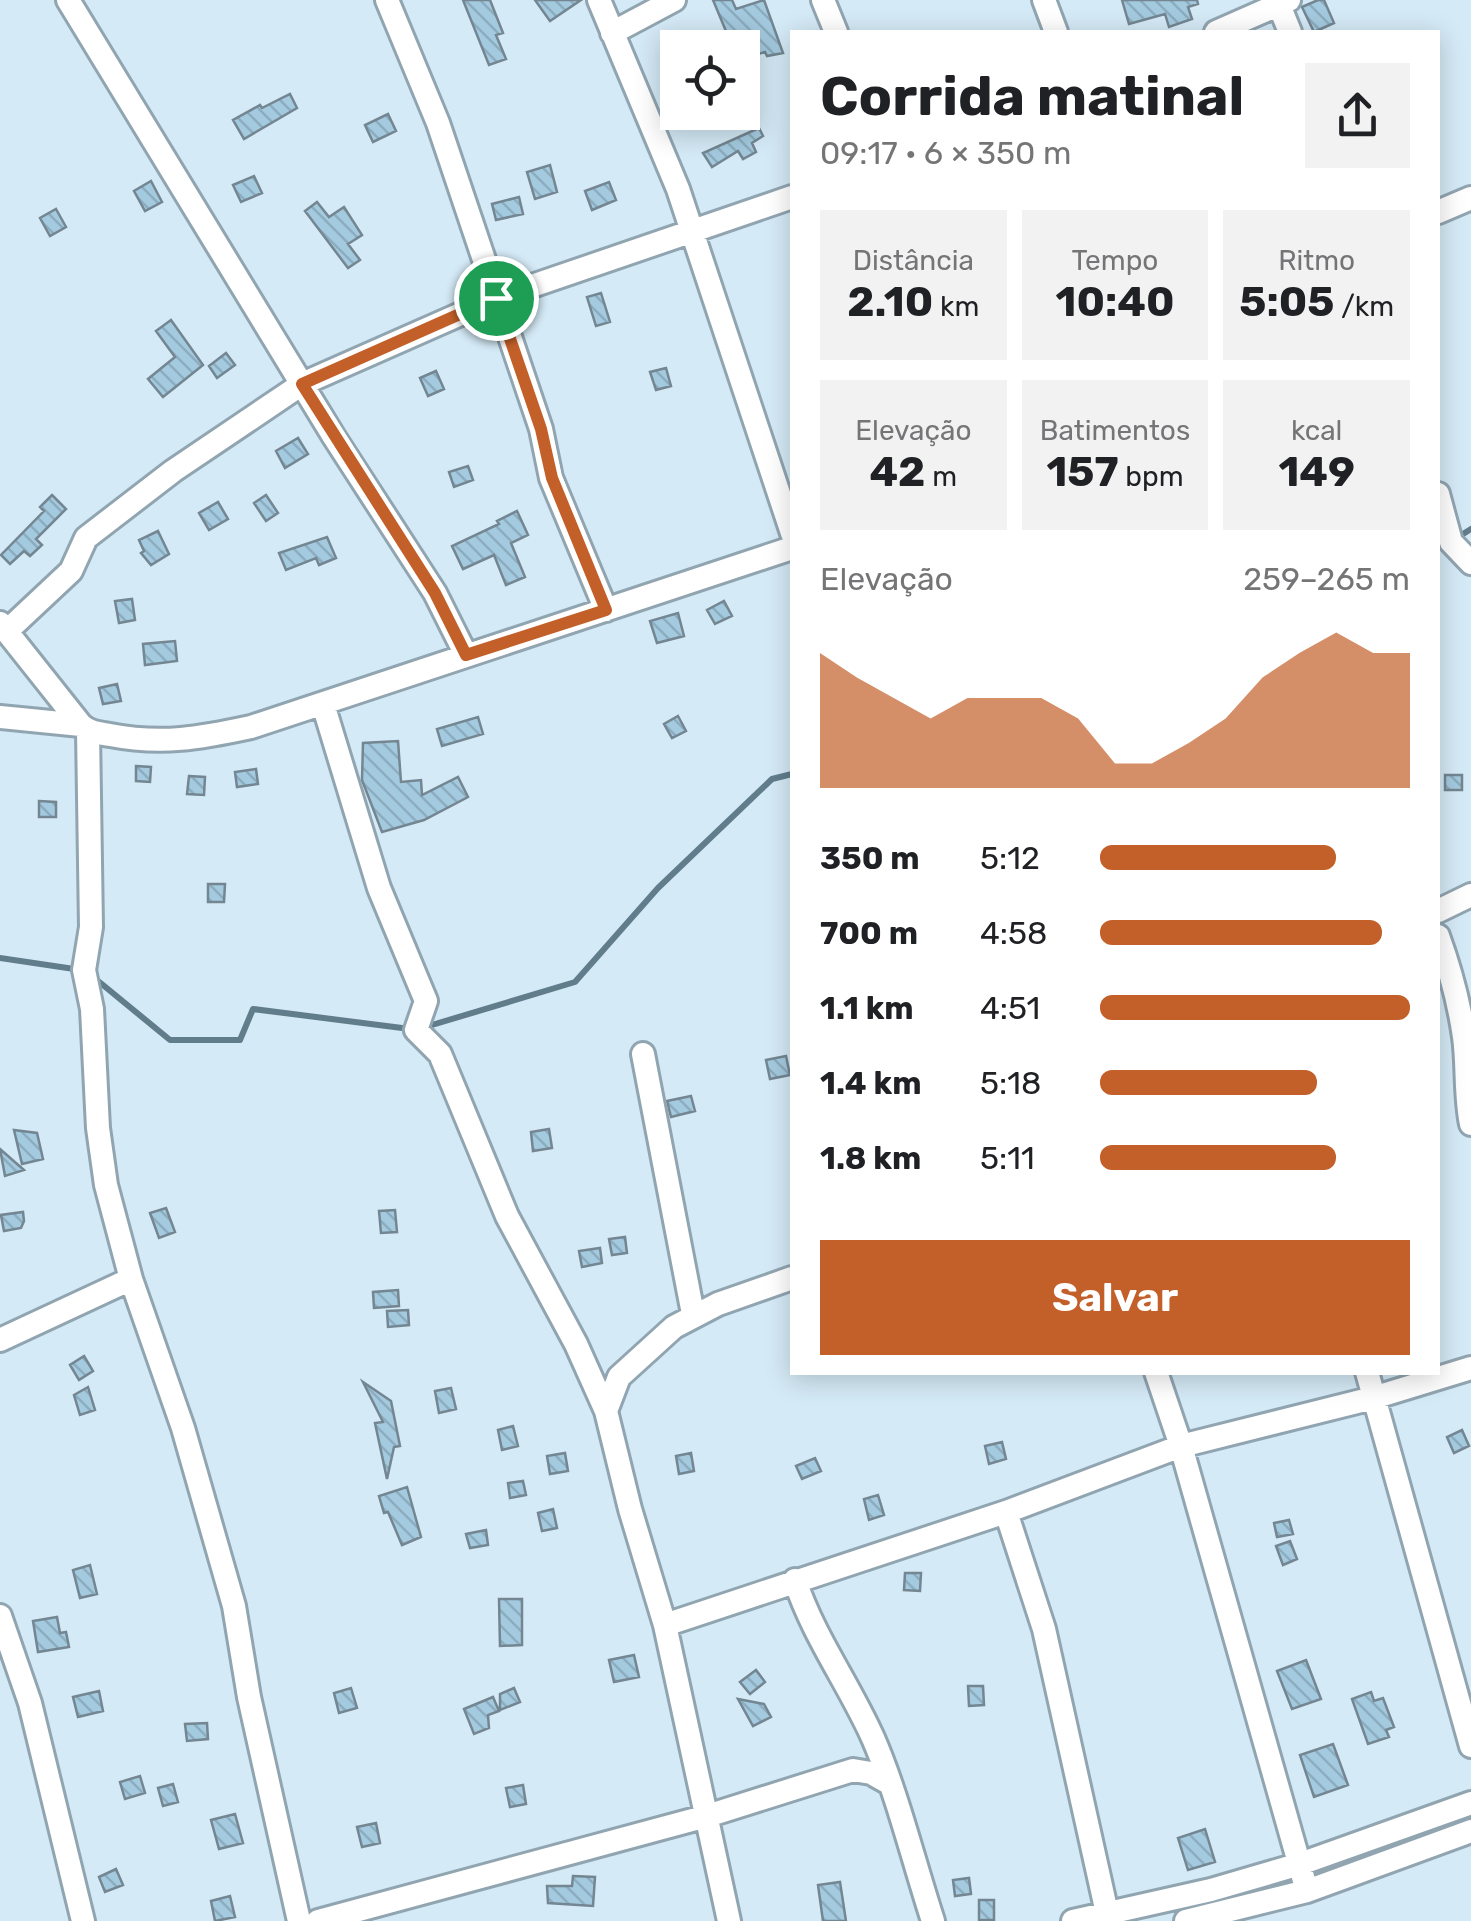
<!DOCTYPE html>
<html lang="pt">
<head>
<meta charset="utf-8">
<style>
	:root { --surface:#fff; --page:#f2f2f2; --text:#202124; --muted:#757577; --accent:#c36029 }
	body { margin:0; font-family:Rubik,sans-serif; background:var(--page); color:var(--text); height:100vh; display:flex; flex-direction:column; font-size:38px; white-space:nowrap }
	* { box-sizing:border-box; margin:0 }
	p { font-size:32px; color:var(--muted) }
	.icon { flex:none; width:55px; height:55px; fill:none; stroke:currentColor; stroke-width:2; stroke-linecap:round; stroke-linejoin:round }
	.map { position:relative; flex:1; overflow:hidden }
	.drawer { position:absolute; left:790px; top:30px; width:650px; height:1345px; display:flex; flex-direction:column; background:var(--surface); border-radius:0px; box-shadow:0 5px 25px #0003 }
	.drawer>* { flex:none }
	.tools { position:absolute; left:660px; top:30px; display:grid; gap:20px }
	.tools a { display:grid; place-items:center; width:100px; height:100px; border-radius:0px; background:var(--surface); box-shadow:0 5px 25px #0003; font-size:50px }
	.pin { position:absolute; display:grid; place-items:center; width:85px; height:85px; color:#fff; margin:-42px; border:5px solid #fff; border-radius:50%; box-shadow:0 2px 10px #0007 }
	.round { display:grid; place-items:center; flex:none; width:105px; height:105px; border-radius:0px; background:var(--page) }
	.headline { display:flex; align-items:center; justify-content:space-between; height:170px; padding:0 30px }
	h1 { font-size:55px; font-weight:700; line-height:75px }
	.figures { display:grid; grid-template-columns:repeat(3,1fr); gap:15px; height:170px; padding:10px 30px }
	.figures div { display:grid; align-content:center; border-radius:0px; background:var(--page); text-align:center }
	.figures b { font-size:42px; font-weight:700 }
	.figures small { font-size:28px; font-weight:400 }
	.figures p { font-size:28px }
	.chart { height:280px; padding:20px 30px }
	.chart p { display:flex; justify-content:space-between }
	.chart svg { width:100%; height:180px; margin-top:10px; fill:var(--accent); opacity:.7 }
	.action { display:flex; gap:20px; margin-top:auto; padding:20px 30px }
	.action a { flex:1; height:115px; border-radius:0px; background:var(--accent); color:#fff; font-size:40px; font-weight:700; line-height:115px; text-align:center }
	ul { padding:0 30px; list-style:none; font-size:32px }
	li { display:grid; grid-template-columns:160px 120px 1fr; align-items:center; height:75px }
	li i { height:25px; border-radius:12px; background:var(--accent) }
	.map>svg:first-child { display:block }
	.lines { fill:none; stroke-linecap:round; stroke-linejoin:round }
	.stream { stroke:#617d8c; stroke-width:6 }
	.building { fill:url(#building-back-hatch); stroke:#738691; stroke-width:2.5 }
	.street-casing { stroke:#91a5b1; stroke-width:28 }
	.street { stroke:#fff; stroke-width:22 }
	.route-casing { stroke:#fff; stroke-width:20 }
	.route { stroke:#c36029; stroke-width:12 }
</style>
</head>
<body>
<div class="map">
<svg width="1471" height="1921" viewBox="0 0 1471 1921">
	<defs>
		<pattern id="building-back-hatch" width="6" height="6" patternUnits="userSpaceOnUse" patternTransform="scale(2.5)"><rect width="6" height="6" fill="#a4cadf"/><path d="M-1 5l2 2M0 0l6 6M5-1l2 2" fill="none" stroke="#8cadbf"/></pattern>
	</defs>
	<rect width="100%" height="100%" fill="#d4eaf6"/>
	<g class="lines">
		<path class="stream" d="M1455,539L1471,529
			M0,958L81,970
			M92,976L170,1040H240L253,1009L410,1029
			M422,1028L575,982L658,888L772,779L792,774"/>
	</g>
	<path class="building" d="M463,0H490L503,33L496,35L506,59L489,65Z
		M535,0H581L550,21Z
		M713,0H732L736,9L764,0L783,53L767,56L765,52L742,59V48H733Z
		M1122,0H1197L1198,4L1188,7L1192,19L1169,27L1165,14L1129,24Z
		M1318,0H1324L1334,23L1314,32L1302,7Z
		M290,94L297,108L244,139L233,120L260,105L262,108Z
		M388,114L396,131L373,142L365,125Z
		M759,128L763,136L752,143L756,152L743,159L738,151L712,167L703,153Z
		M550,165L557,192L535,199L527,172Z
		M254,176L262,193L241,202L233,185Z
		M151,181L162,202L145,211L134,191Z
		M609,182L616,200L592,210L585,191Z
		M519,197L523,214L496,220L492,204Z
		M317,202L329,217L344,207L362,235L348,244L360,260L348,268L305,211Z
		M56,209L66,227L50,236L40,218Z
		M601,293L610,322L596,326L587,297Z
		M171,320L203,365L163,397L148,379L175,357L156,331Z
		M226,353L235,365L217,378L209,366Z
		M666,368L671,386L656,390L650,372Z
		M436,371L444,389L428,396L420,378Z
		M298,438L308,454L285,468L276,451Z
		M468,466L473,480L454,487L449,472Z
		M52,495L66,509L36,539L42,545L30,556L24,551L10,564L1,555L44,511L40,507Z
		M266,495L278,513L266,521L254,503Z
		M218,502L228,519L209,530L199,513Z
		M517,511L528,535L511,543L525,577L506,585L494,555L463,569L452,546L499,524L497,521Z
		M158,531L169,554L151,565L141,553L144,551L139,540Z
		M327,537L336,558L319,565L316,558L286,570L279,553Z
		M132,599L135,620L119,623L115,601Z
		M724,601L732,616L715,624L707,610Z
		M678,613L684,636L657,643L650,621Z
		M175,641L177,661L145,665L143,644Z
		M117,684L121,701L103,704L99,688Z
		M678,716L686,731L672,738L664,724Z
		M478,717L483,734L442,746L437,729Z
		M398,741L401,782L421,780L422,795L458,777L468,797L424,820L382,832L362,780L363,743Z
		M136,766L151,767L150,782L136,781Z
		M256,769L258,784L237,787L235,772Z
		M1445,775H1462V790H1445Z
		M189,776L205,777L204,795L187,794Z
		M39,801L56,802V817H39Z
		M208,884H225L224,902H208Z
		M786,1056L790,1075L770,1079L766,1060Z
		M691,1096L695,1111L671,1117L667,1101Z
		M549,1129L552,1148L533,1151L531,1132Z
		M14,1130L37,1133L43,1159L22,1164Z
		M0,1149L24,1170L5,1176Z
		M166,1208L175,1232L159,1238L150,1213Z
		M395,1210L397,1232L381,1233L379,1211Z
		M23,1212L24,1221L21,1228L4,1231L1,1215Z
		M625,1237L627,1253L612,1255L609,1239Z
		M600,1248L602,1263L582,1267L579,1251Z
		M398,1290L399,1306L374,1308L373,1292Z
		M408,1310L409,1325L388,1327L387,1311Z
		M84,1356L93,1371L79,1380L70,1365Z
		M363,1382L391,1401L400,1446L394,1447L387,1479L375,1423L383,1422Z
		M88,1387L95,1410L80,1415L74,1395Z
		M451,1388L456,1409L439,1413L435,1391Z
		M513,1426L518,1446L502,1450L498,1430Z
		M1462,1430L1469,1446L1454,1453L1447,1437Z
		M1002,1442L1006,1459L989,1464L985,1446Z
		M565,1453L568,1471L550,1474L547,1456Z
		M691,1453L694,1471L679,1474L676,1456Z
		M815,1458L821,1471L802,1479L796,1466Z
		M523,1481L526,1495L510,1498L508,1483Z
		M407,1487L421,1537L402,1545L388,1512L384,1513L379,1496Z
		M878,1495L884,1515L869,1520L864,1499Z
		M553,1509L557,1528L542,1531L538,1513Z
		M1289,1520L1293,1534L1277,1537L1274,1523Z
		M486,1530L488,1545L470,1548L466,1534Z
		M1290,1541L1297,1559L1283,1565L1276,1546Z
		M90,1565L97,1594L80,1598L73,1570Z
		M905,1573H921L920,1591L904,1590Z
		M499,1599H522V1645L500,1646Z
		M57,1617L60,1633L66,1632L69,1647L38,1652L33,1621Z
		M634,1655L639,1677L614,1682L609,1660Z
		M1306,1660L1321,1699L1292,1709L1277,1671Z
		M756,1670L765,1682L750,1694L740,1682Z
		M968,1686H983L984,1705L969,1706Z
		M351,1688L357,1708L339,1713L334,1693Z
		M514,1688L520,1702L500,1710V1694Z
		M99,1691L103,1711L78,1717L73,1697Z
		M1371,1692L1374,1701L1383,1698L1394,1727L1386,1730L1389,1737L1368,1744L1352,1699Z
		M493,1697L499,1711L488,1715L489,1728L474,1734L464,1709Z
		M738,1699L764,1704L771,1717L753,1726Z
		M207,1723L208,1739L187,1741L185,1724Z
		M1333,1744L1348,1785L1314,1797L1300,1755Z
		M140,1776L145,1793L125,1799L120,1782Z
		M173,1784L178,1802L163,1806L158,1788Z
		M523,1785L526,1804L510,1807L506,1788Z
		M235,1814L243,1843L219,1849L211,1820Z
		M376,1823L380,1843L362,1847L357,1827Z
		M1205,1829L1215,1862L1188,1870L1178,1838Z
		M116,1869L123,1885L105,1892L99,1877Z
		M573,1876L595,1877L593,1906L548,1903L547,1886H572Z
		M969,1878L971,1894L955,1896L953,1880Z
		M840,1882L846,1921H823L818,1885Z
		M230,1896L235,1917L215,1921L211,1901Z
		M979,1900H994V1920H979Z"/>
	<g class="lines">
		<defs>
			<path id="street" d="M68,0L334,437L435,593L466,655
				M387,0L438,123L541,429L551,478L606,610
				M599,0L678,189L792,533
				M823,0L836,32
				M1044,0L1056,32
				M1277,0L1290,32
				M1216,32L1289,0
				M612,33L674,0
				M1438,212L1471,198
				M1438,494L1451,542L1471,563
				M0,623L81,725
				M7,631L71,571L86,538L173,471L302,384L497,298L792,197
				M323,704L379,888L426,1001L416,1030L440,1054L507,1216L576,1344L606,1411L630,1509L665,1625L729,1921
				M0,717L81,725C90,733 99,733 110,735C162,745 200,738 251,727L792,548
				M88,731L91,927L84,970L92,1009L98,1128L106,1185L131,1279L183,1428L234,1606L249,1697L299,1921
				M1438,911L1471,895
				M1438,936C1450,969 1459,1002 1464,1037C1468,1066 1465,1095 1471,1124
				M643,1054L693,1314
				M0,1340L131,1279
				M1156,1372L1181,1446L1307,1891
				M1367,1372L1471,1746
				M606,1411L619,1377L674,1327L718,1304L792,1278
				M1006,1512L1044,1629L1107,1913
				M795,1580C813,1636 849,1684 873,1738C897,1793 914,1863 933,1921
				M0,1616L30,1703L83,1921
				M665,1625L1006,1512L1181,1446L1373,1398L1471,1368
				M318,1921L707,1816L853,1770L871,1773L887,1782
				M1073,1921L1211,1890L1300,1864L1471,1803
				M1186,1921L1307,1891L1471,1831"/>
		</defs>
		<use href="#street" class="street-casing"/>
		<use href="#street" class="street"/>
	</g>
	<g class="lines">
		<defs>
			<path id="route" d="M496,298L541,429L552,478L606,610L466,655L435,593L302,384Z"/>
		</defs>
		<use href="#route" class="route-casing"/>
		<use href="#route" class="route"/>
	</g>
</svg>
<div class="tools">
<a><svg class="icon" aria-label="locate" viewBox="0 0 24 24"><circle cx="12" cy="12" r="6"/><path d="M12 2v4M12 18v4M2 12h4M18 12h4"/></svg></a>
</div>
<div class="pin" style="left:496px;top:298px;background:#1e9e55"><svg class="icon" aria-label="arrive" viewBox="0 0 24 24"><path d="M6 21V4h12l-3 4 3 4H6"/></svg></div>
<section class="drawer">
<div class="headline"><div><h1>Corrida matinal</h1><p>09:17 · 6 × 350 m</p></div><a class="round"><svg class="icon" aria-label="share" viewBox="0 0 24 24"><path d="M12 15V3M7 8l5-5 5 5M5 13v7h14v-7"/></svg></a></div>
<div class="figures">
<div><p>Distância</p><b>2.10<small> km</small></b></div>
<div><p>Tempo</p><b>10:40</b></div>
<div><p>Ritmo</p><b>5:05<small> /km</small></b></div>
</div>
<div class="figures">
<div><p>Elevação</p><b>42<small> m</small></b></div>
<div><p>Batimentos</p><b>157<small> bpm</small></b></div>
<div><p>kcal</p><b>149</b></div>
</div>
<div class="chart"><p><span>Elevação</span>259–265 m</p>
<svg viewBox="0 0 160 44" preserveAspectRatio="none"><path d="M0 44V11L10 17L20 22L30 27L40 22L50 22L60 22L70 27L80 38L90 38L100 33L110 27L120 17L130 11L140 6L150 11L160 11V44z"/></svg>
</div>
<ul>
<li><b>350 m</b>5:12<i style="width:76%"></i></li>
<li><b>700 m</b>4:58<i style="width:91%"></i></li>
<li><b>1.1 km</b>4:51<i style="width:100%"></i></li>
<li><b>1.4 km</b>5:18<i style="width:70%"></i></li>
<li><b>1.8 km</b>5:11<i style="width:76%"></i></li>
</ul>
<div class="action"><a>Salvar</a></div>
</section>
</div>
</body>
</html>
